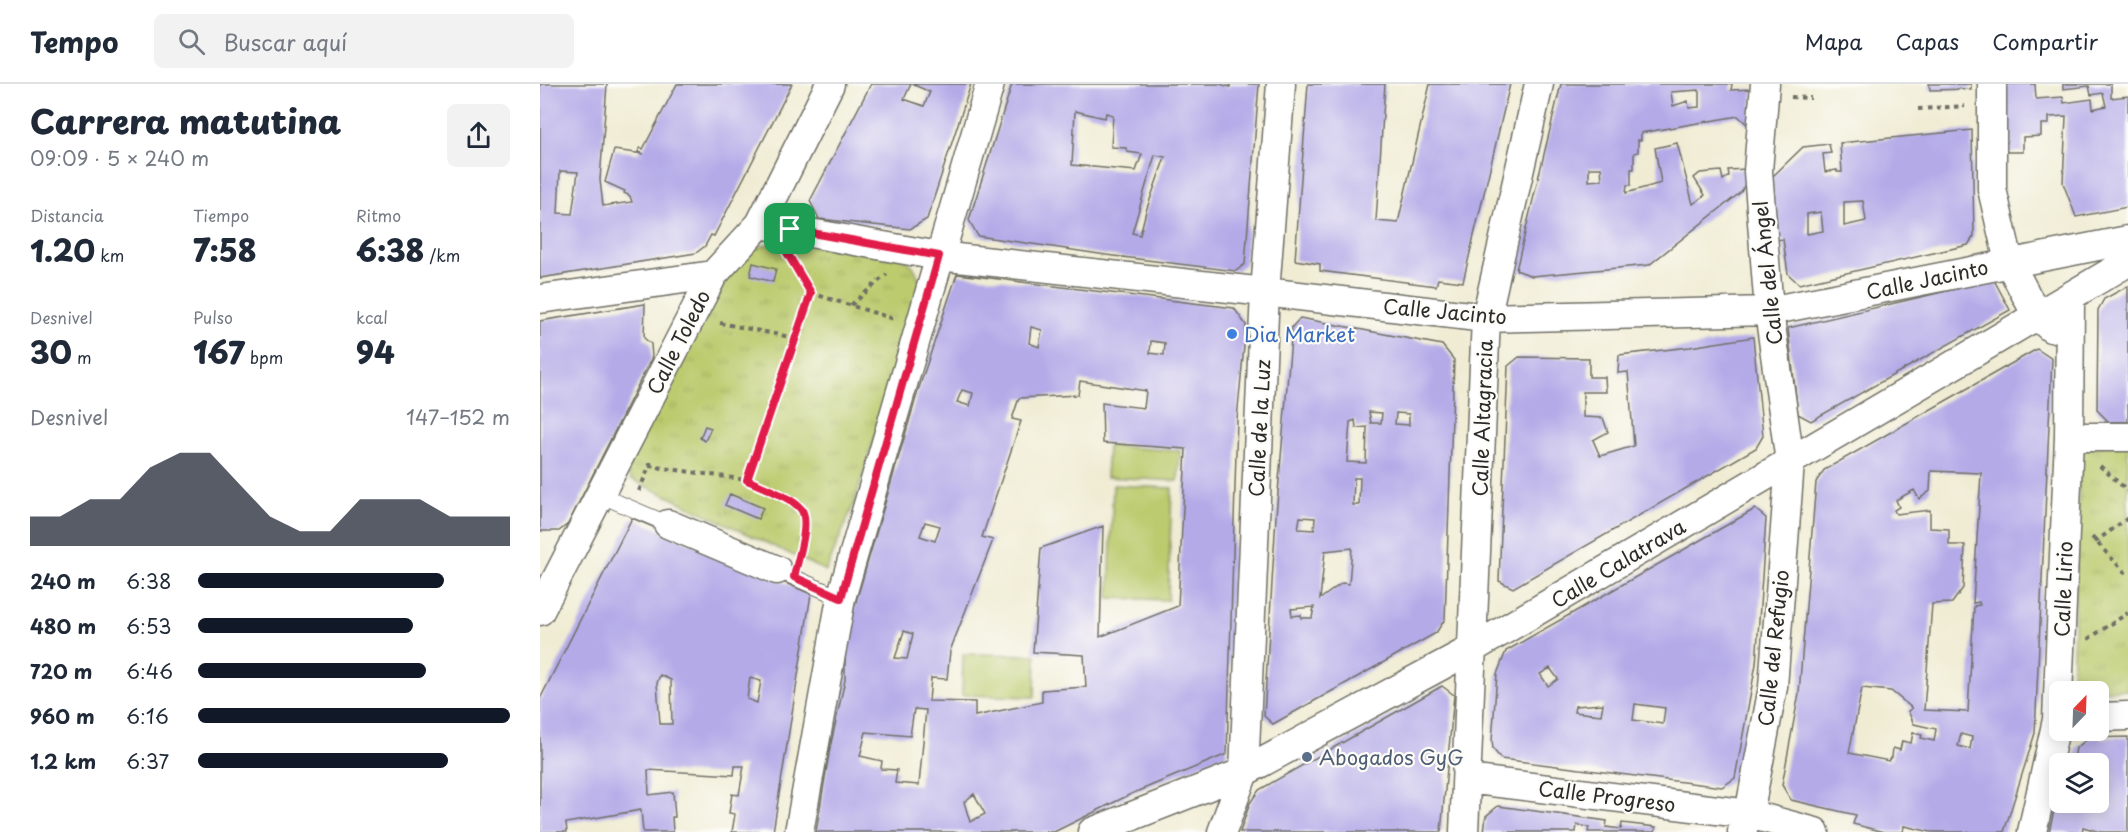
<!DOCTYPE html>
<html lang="es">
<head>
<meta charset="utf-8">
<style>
	:root { --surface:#fff; --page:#f2f2f3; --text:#1f2937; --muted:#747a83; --line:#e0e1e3; --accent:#111827 }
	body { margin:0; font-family:"Playpen Sans",sans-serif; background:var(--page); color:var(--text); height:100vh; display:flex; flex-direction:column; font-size:22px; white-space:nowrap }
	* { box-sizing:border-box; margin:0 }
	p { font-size:20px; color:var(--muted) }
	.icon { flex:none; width:33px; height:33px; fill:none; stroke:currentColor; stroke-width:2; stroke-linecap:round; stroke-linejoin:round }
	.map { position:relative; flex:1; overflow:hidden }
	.details { display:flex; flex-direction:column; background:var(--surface); width:540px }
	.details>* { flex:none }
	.needle { width:39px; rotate:23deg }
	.controls { position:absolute; left:1509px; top:597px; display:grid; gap:12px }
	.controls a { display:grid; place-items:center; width:60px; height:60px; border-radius:9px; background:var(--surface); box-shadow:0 3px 15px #0003; font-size:30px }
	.pin { position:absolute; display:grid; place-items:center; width:51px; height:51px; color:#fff; margin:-26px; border-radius:12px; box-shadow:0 3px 9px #0006 }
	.round { display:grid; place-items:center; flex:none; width:63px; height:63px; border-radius:9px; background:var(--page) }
	.head { display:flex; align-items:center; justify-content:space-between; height:102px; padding:0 30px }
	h1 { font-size:33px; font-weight:800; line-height:45px }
	.metrics { display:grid; grid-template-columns:repeat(3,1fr); gap:9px; height:102px; padding:6px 30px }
	.metrics div { display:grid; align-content:center }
	.metrics b { font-size:30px; font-weight:800 }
	.metrics small { font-size:16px; font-weight:400 }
	.metrics p { font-size:16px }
	.chart { height:168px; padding:12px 30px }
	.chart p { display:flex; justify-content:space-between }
	.chart svg { width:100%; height:108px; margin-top:6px; fill:var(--accent); opacity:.7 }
	ul { padding:0 30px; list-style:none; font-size:20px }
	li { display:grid; grid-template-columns:96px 72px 1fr; align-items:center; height:45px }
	li i { height:15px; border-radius:8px; background:var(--accent) }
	header { display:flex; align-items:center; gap:36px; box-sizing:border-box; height:84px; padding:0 30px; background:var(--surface); border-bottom:2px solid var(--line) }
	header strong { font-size:28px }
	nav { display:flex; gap:33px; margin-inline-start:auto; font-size:21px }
	.search { width:420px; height:54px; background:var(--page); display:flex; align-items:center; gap:15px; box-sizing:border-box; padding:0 21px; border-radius:9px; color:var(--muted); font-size:22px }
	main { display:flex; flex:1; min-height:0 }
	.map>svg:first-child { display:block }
	.park { fill:url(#park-tufts); stroke:#747b4c; stroke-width:1.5 }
	.pitch { fill:#bccb6e; stroke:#747b4c; stroke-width:1.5 }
	.building { fill:#b4aae8; fill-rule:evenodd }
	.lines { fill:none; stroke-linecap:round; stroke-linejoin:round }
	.lane-casing { stroke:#706f66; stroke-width:17 }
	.street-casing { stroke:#706f66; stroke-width:31 }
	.path { stroke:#706f66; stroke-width:4; stroke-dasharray:4.5 4.5; stroke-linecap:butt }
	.lane { stroke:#fff; stroke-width:15 }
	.street { stroke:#fff; stroke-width:28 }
	.route-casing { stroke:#fff; stroke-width:12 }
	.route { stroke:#e11d48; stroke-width:8 }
	.shop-dot { fill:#3f7fe0; stroke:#fdfcf7; stroke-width:2 }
	.service-dot { fill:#5c6f8a; stroke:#fdfcf7; stroke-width:2 }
	.labels { text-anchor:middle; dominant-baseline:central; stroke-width:4.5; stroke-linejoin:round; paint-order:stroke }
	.street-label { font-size:20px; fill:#2b2b2b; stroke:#fdfcf7 }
	.shop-label { font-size:20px; fill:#366cbe; stroke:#fdfcf7; text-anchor:start }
	.service-label { font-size:20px; fill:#4e5e75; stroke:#fdfcf7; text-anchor:start }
</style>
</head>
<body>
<header>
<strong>Tempo</strong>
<div class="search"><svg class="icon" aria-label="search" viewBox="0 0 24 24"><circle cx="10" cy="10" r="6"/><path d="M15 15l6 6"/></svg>Buscar aquí</div>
<nav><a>Mapa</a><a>Capas</a><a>Compartir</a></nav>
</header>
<main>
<section class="details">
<div class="head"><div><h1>Carrera matutina</h1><p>09:09 · 5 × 240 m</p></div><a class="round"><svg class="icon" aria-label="share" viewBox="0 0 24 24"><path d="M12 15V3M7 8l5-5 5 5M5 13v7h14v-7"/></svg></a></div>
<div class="metrics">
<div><p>Distancia</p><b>1.20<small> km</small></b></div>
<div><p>Tiempo</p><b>7:58</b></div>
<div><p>Ritmo</p><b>6:38<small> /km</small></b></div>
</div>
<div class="metrics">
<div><p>Desnivel</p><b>30<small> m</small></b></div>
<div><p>Pulso</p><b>167<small> bpm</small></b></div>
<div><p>kcal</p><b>94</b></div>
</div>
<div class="chart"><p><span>Desnivel</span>147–152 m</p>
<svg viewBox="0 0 160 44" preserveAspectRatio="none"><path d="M0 44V32L10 32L20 25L30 25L40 12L50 6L60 6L70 19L80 32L90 38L100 38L110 25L120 25L130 25L140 32L150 32L160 32V44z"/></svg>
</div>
<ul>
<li><b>240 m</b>6:38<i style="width:79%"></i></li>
<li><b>480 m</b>6:53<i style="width:69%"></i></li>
<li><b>720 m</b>6:46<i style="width:73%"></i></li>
<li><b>960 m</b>6:16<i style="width:100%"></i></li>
<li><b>1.2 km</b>6:37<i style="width:80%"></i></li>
</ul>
</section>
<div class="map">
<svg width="1588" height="748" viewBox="0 0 1588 748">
	<defs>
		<pattern id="park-tufts" width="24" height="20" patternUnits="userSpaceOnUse" patternTransform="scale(1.5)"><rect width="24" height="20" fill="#bccb6e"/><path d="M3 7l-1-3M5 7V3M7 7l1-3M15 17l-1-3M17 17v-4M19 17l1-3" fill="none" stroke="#a2ae5f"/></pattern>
	</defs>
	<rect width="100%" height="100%" fill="#fdfcf7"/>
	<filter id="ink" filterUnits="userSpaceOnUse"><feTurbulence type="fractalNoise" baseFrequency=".0167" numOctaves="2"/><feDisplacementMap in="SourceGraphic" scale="12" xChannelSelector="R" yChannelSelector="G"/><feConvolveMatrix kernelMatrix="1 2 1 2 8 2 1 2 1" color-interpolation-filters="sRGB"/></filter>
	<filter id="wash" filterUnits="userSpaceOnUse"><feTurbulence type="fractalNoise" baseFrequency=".008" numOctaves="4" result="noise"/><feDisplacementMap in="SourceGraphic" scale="24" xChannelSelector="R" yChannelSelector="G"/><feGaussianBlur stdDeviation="1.35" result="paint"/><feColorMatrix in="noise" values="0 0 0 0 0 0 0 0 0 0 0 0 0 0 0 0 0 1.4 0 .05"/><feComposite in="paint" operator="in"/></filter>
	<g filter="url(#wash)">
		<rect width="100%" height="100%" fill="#f0ecd4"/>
		<path class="park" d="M238,158L356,172C374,179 375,183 381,201L315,417L286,487L91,395L88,389L89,381L116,323L195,181C205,168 222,161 238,158Z
			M1588,360V606L1549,607L1538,605L1532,598L1540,369L1545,364Z"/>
		<path class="pitch" d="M568,362L640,367L638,397L566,393Z
			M573,401L632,404L628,516L569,514Z
			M423,570L496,571L495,613L422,611Z"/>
		<g id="blocks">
			<path class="building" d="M0,0H67L60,96L63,122L92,118L90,112L84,109L85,107L65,98L74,66L104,70L98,68L100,64L103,65L137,0H252L174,152L171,151L165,162L156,169L0,194ZM20,87L38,88L32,130L18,129Z
				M331,0H371L364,15L384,22L390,8L372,0H431L387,135L370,145L279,135L270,117Z
				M472,0H680L690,3V0H719L705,180L696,187L566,171L438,152L429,136ZM535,27L565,34L566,29L573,31L571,63L586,64L587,68L602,70L596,87L532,81ZM615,71L625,73L606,127L600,151L592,149Z
				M768,0H845L836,137L858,139L890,0H970L923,198L898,195L896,202L780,187V180L755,176Z
				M1021,0H1192L1191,6L1213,5L1210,43L1198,32L1101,49V56H1098V68L1094,69V85H1091V101H1087L1086,109L1121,99L1115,64L1137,59L1153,120L1165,111L1154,94L1160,89L1181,87L1183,96L1189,92L1188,86L1207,85V96L1201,108L1109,181L992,192L976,186ZM1159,6V23L1149,24L1148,17L1133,22L1131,8ZM1049,84H1061L1062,96L1049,97Z
				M1389,0H1431V5L1390,6Z
				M1462,0H1495L1496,15L1523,13L1524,19L1552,15L1553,25L1566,22L1563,9L1551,11L1549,2L1523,5V0H1571V14L1588,12V123L1536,133L1523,99L1526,32L1509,33V40H1501V52L1483,53V68H1466Z
				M1432,46L1434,152L1428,161L1259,200L1248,190L1243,155L1237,156L1231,94L1263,63L1289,60L1291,69L1283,70L1285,88L1297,86V88H1302L1300,59ZM1323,117L1326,137L1304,142V118ZM1281,128L1283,147L1267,150V130Z
				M213,179L236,185L233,198L210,192Z
				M417,190L694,224L706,241L697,335L687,670L591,710L514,748H276L290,664L305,596V555L378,307ZM491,243L502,246L499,263L489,259ZM611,257L625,259L624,271L610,269ZM540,297L606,307L604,324L562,319L563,359L646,365L638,522L560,553L563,442L501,464L493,568L544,571L546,603L502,606V618L435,632V618L389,617L391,594L407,595L410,567L453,456L442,453L481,337L472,335L479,314L538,311ZM422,306L433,309L430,322L417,318ZM385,438L400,442L395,457L380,452ZM364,547L373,550L367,575L355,574ZM374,625L386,626L379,701L355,699L357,686L341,685L342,677L320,672L326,648L370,652ZM434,710L445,730L430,738L424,718Z
				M1454,196L1470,226L1271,337L1258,330L1248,244Z
				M1588,202V338H1569L1557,326L1558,226L1564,215Z
				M105,220L104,254L111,260L112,273L28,440L19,447H0V237Z
				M760,234L902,261L914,276L905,535L896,549L733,640L724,632L736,432L752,243ZM829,328L842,329L841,339H831ZM856,329L869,330V341L855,340ZM815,336L816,344L827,343L826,379L807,378L810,338ZM814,394H820L819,421H813ZM760,433L775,434L774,446L758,445ZM812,464L809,500L802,499L780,515L785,467ZM774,523L772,534H761V531L752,532L751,525Z
				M1213,253L1223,352L1216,364L973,504L959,497L968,282L979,273L1049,274V293H1065L1066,308H1043V333L1063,334L1068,348L1053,356L1060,372L1094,362L1088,288L1078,289L1079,271L1150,263Z
				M1497,265L1512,275L1495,649L1464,748H1391L1364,742L1363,748H1344L1313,740L1316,731L1251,716L1242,701L1259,609L1276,398L1284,386ZM1391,387L1441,389L1433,519L1439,518L1440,521L1434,522L1428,628L1384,626L1392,520L1412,519L1423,504L1425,461H1409V445L1390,444V426L1356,430L1354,426L1359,423L1356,416L1374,406L1379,415L1390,407ZM1322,604L1351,607L1372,624L1368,627L1374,640L1396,645L1394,657L1381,654L1382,651L1373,649L1371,659L1362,657L1360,666L1353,664L1352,673L1349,677L1309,669ZM1421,650L1432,653L1430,665L1418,662Z
				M165,342L171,344L165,357L160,354Z
				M190,410L223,424L218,435L185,421Z
				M1215,425L1226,434L1216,580L1195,694L1182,703L961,675L953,665L952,657L957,590L966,567ZM1010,584L1018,595L1008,602L1000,590ZM1063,620L1061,631L1034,628L1035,622ZM1095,620L1125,624L1123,640L1093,636Z
				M92,434L271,510L233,748H192L195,730L189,729L192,710L199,711L204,682H195L194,691L108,686L109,711L133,708L135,733H132L133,748H103L101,726L26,739L27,748H0V615ZM120,591L131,596L132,640H120L117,599ZM210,594L221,597L217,619L207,615Z
				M902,602L914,611L901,748H700L710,719L719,706Z
				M1588,653V748H1560L1543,743L1542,748H1509L1517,714L1520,715V718H1558V680H1533L1536,664L1549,654Z
				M958,722L1067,737L1066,743L1081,745L1082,739L1116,743L1115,748H1048L1049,743L1037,741L1036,748H944L946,732Z"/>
		</g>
	</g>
	<g filter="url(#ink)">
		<use href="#blocks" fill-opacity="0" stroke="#706f66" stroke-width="1.5"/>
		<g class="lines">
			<defs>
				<path id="lane" d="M60,411L128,440
					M237,486L301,514"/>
				<path id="street" d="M1452,0V105L1469,178L1497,232L1511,244
					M220,140L399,172L725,208L946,234L1229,227L1588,156
					M0,215L173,191
					M1529,353H1588
					M128,440L237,486
					M0,527L173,191L220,140L290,0
					M1558,633L1588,632
					M927,695L1209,730L1275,748
					M259,748L301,514L450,0
					M552,748L704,688L932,565L1588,178
					M682,748L704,688L725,208L741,0
					M924,748L946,234L999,0
					M1202,748L1209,730L1233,603L1250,378L1229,227L1218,87L1225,0
					M1492,748L1517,636L1529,353L1530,213"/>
			</defs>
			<use href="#lane" class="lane-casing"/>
			<use href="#street" class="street-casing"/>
			<path class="path" d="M1251,13L1271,14
				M1378,25L1425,22
				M271,209L354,235
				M311,221L347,190
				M180,239L255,254
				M109,382L207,396L254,419L262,426L266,440L259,471
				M1560,382L1588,407
				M207,396L271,209L249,173
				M99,407L111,378
				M1552,453L1588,492
				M1555,458L1588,434
				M1548,555L1588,529"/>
			<use href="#lane" class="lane"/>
			<use href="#street" class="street"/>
		</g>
	</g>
	<g class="lines" filter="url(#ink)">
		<defs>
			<path id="route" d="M250,145L399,172L301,514L254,493C257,478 271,438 261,425C251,413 222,403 207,396L271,209L243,162Z"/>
		</defs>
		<use href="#route" class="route-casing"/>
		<use href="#route" class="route"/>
	</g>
	<circle class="shop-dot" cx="692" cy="250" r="6"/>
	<circle class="service-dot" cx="767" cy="673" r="6"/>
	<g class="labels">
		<g class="street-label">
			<text transform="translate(1227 189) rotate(-96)">Calle del Ángel</text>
			<text transform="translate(1387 195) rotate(-12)">Calle Jacinto</text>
			<text transform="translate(905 227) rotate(5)">Calle Jacinto</text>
			<text transform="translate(138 258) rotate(-63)">Calle Toledo</text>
			<text transform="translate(942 334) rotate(-88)">Calle Altagracia</text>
			<text transform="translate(719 344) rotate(-87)">Calle de la Luz</text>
			<text transform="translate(1078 479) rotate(-31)">Calle Calatrava</text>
			<text transform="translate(1523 505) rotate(-88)">Calle Lirio</text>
			<text transform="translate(1233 564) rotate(-84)">Calle del Refugio</text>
			<text transform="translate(1067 712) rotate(7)">Calle Progreso</text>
		</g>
		<g class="shop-label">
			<text x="704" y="250">Dia Market</text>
		</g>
		<g class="service-label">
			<text x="779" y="673">Abogados GyG</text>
		</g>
	</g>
</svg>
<div class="controls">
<a><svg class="needle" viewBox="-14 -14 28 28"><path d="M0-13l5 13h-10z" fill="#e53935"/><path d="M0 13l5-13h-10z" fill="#747a83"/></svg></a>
<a><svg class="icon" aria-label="layers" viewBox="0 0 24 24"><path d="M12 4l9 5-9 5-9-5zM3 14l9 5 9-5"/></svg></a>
</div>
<div class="pin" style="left:250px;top:145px;background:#1e9e55"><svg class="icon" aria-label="arrive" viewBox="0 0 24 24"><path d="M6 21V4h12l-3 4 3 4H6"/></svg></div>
</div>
</main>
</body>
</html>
